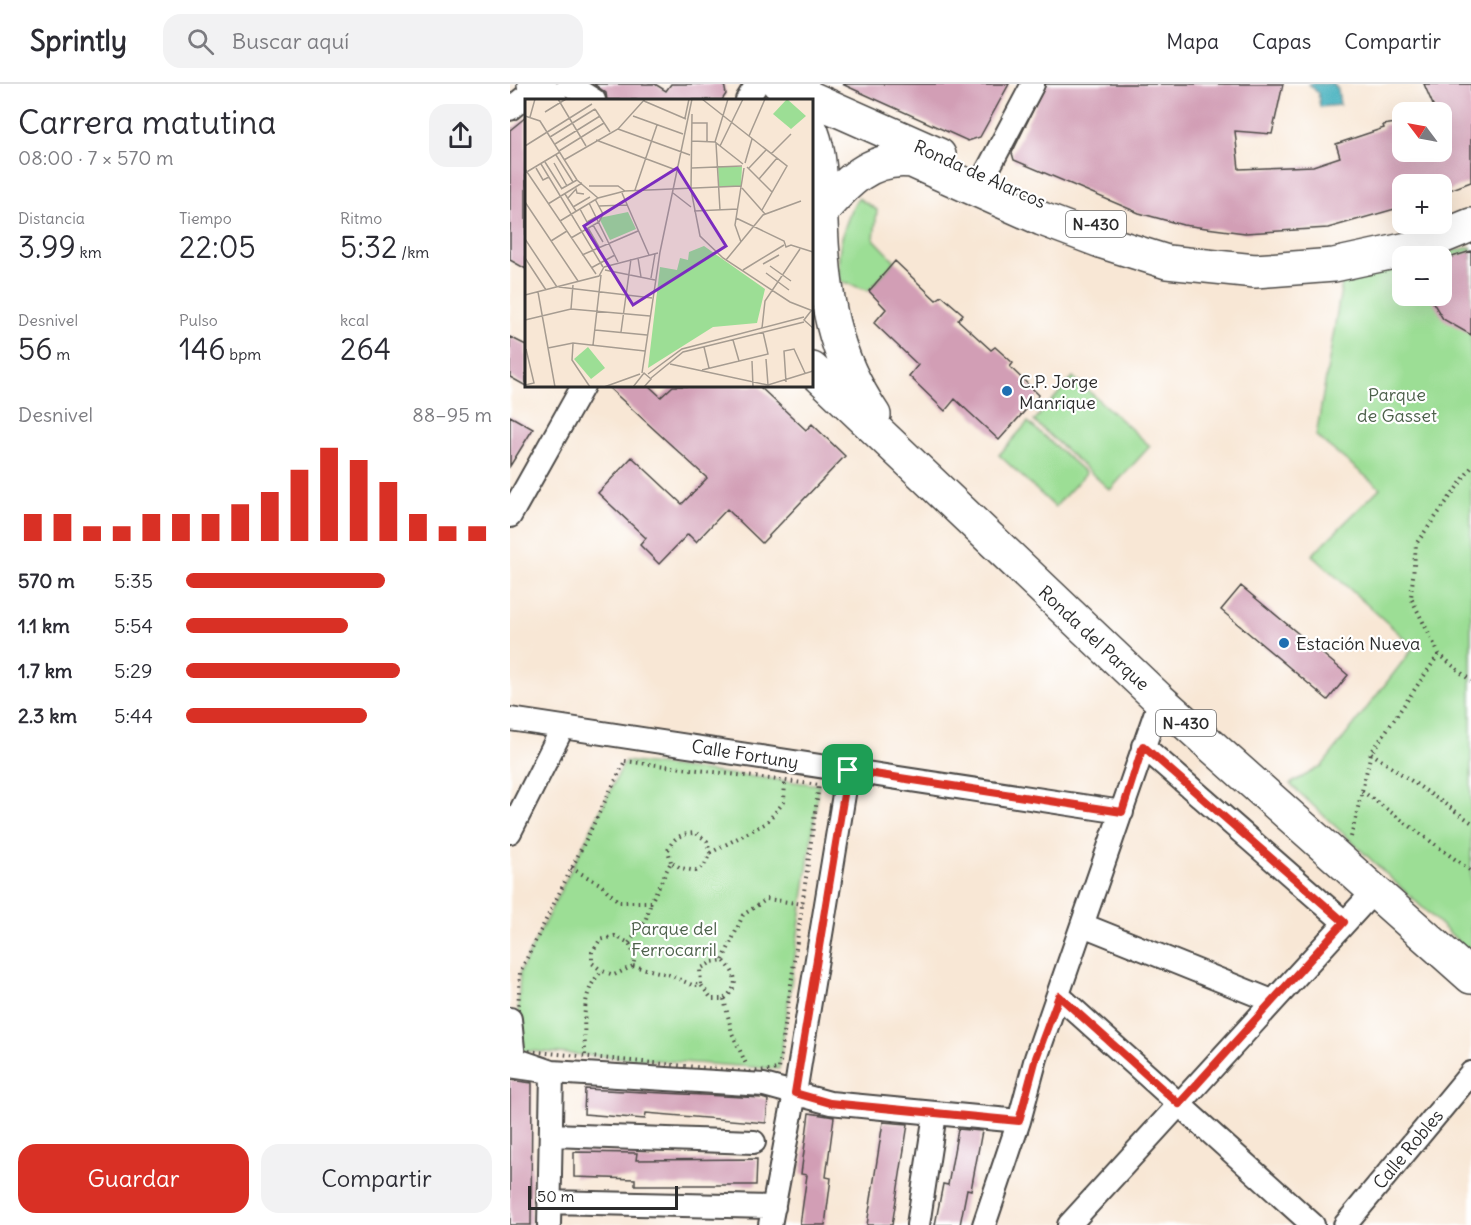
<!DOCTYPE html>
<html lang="es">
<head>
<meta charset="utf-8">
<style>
	:root { --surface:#fff; --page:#f2f2f3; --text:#2b2b33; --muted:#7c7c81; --line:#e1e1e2; --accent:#d93025 }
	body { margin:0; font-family:Delius,sans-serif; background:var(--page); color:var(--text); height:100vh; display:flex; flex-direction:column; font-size:22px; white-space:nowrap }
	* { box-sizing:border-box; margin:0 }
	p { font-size:20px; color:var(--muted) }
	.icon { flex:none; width:33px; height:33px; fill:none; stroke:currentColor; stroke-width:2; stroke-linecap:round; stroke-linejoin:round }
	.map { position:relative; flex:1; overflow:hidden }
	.panel { display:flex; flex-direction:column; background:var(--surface); width:510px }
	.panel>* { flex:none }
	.needle { width:39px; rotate:302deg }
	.buttons { position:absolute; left:882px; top:18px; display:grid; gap:12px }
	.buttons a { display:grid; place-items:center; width:60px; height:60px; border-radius:12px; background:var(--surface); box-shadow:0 6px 24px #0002; font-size:30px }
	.scale { position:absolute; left:18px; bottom:15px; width:150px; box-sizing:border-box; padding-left:6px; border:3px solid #2b2b2b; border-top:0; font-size:16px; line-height:21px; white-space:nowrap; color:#2b2b2b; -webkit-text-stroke:4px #fff; paint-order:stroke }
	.pin { position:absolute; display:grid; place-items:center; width:51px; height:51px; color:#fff; margin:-26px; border-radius:12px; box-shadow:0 3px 9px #0006 }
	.round { display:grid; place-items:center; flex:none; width:63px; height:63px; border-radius:18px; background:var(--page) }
	.overview { display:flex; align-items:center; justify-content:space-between; height:102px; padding:0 18px }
	h1 { font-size:33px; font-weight:600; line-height:45px }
	.metrics { display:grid; grid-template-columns:repeat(3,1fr); gap:9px; height:102px; padding:6px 18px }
	.metrics div { display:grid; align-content:center }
	.metrics b { font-size:30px; font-weight:600 }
	.metrics small { font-size:16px; font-weight:400 }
	.metrics p { font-size:16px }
	.chart { height:168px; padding:12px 18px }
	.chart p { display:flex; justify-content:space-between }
	.chart svg { width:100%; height:108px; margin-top:6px; stroke:var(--accent); stroke-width:6 }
	.action { display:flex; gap:12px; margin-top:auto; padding:12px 18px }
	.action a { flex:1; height:69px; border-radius:18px; background:var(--accent); color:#fff; font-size:24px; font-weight:600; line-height:69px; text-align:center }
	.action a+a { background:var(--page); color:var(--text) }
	ul { padding:0 18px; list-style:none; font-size:20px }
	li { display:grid; grid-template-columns:96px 72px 1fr; align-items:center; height:45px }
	li i { height:15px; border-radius:8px; background:var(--accent) }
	header { display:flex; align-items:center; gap:36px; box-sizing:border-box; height:84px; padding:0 30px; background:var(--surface); border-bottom:2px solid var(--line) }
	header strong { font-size:28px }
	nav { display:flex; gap:33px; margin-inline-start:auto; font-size:21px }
	.search { width:420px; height:54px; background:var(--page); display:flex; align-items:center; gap:15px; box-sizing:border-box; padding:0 21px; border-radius:18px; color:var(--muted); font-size:22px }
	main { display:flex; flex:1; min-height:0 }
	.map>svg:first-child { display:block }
	.green { fill:#9cde95; stroke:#648460; stroke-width:1.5 }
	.water { fill:#3eadbb; stroke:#346c73; stroke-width:1.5 }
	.building { fill:#d29eb5 }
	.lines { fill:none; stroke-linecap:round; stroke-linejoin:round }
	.minor-casing { stroke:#4a4744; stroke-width:26 }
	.highway-casing { stroke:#4a4744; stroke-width:36 }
	.path { stroke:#4a4744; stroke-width:4; stroke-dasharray:1.5 4.5; stroke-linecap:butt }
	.minor { stroke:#fff; stroke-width:22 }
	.highway { stroke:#fff; stroke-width:33 }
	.route-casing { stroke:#fff; stroke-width:12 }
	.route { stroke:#d93025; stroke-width:8 }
	.poi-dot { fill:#1f6fb2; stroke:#fff; stroke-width:2 }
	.labels { text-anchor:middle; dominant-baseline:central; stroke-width:4.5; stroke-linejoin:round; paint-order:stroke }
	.shield { fill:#fff; stroke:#6b6b6b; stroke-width:1.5 }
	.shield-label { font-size:16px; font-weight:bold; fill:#2b2b2b }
	.street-label { font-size:18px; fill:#2b2b2b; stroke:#fff }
	.poi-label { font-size:18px; fill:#2b2b2b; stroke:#fff; text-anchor:start }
	.park-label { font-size:18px; fill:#4d614b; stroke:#fff }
	.inset-road { fill:none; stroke:#a69c91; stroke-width:1.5 }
	.view { fill:#7b2cbf; fill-opacity:0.15; stroke:#7b2cbf; stroke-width:3 }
	.inset-edge { fill:none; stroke:#2b2b2b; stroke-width:3 }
</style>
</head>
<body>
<header>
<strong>Sprintly</strong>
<div class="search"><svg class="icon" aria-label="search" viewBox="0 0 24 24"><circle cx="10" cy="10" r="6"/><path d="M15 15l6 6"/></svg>Buscar aquí</div>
<nav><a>Mapa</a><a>Capas</a><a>Compartir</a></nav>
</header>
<main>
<section class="panel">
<div class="overview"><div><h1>Carrera matutina</h1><p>08:00 · 7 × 570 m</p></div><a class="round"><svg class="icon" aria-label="share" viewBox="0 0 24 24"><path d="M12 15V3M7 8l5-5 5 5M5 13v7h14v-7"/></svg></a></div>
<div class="metrics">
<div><p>Distancia</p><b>3.99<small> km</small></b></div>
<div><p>Tiempo</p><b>22:05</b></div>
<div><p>Ritmo</p><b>5:32<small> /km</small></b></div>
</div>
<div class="metrics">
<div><p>Desnivel</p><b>56<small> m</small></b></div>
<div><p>Pulso</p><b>146<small> bpm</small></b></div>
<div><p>kcal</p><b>264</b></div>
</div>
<div class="chart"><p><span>Desnivel</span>88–95 m</p>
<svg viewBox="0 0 160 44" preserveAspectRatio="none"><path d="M5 44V33M15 44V33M25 44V38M35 44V38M45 44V33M55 44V33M65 44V33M75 44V29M85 44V24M95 44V15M105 44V6M115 44V11M125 44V20M135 44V33M145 44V38M155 44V38"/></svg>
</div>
<ul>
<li><b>570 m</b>5:35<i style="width:65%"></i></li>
<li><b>1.1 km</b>5:54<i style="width:53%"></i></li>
<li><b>1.7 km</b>5:29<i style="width:70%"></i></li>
<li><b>2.3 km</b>5:44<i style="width:59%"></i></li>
</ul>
<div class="action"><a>Guardar</a><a>Compartir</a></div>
</section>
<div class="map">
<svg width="961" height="1141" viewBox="0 0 961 1141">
	<rect width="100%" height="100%" fill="#fff"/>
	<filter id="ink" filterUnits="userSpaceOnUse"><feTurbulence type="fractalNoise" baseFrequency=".0167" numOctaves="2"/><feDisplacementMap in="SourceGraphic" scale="12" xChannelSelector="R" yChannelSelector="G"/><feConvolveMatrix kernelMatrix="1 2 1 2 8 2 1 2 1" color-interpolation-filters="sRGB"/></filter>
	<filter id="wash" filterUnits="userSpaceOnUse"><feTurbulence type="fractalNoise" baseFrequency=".008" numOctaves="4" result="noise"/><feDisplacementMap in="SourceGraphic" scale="24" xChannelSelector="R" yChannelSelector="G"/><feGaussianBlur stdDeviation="1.35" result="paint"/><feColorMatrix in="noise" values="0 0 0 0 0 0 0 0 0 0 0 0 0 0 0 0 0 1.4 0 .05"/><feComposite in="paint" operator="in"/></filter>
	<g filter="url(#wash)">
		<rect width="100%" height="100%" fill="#f8e7d5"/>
		<path class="green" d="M348,114L367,126L364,155L385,177L359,207L330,197C325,169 334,138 348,114Z
			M961,163V869L780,700L812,682L904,563L802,471L870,404L806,352L833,193L892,180V212H932V172H923Z
			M563,293L640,362L600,406L524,337Z
			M518,338L576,389L545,423L489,371Z
			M115,677L309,701L269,985L6,966L10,888Z"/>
		<path class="water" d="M799,0H823L828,5L830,21L810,23L808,9Z"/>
		<g id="blocks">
			<path class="building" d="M84,0H145L156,7L161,0H214L216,10L212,16H97L96,9Z
				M332,0H499L470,53L458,57Z
				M536,0H773L762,50L725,47L729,85L803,82L830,73L826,60L874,44L873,41L892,38V68H932V28H926L914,0H961V98L932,109V100H892V123L818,144L735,149L673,141L629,129L504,76L502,69Z
				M16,33V185L0,176V46Z
				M961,167V251L933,235L919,212H932V176Z
				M385,177L426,216L432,212L453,230L448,236L481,266L485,263L503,279L500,283L529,311L489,356L445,315L435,327L399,292L408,281L364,239L376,225L359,207Z
				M0,253L16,261V302L0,293Z
				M97,302H139L151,313L163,302H249L296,346L302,340L335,372L252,459L217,425L186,458L178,450L149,480L130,461L136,454L88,409L122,373L172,420L197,394Z
				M0,332L23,345L0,382Z
				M731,502L838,591L818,616L711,526Z
				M0,996L22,999L21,1141H0Z
				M75,1005L252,1014L258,1016L256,1039L136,1029L135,1035L74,1030Z
				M299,1029L324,1033L316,1093L321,1094L315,1141H290L297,1091L291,1090Z
				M373,1038L398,1040L382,1141H357Z
				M448,1045L472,1047L461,1106L457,1105L450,1141H425L433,1100L438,1101Z
				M64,1068L127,1069L126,1076L247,1075L246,1101H125V1095L64,1093Z"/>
		</g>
	</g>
	<g filter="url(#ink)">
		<use href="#blocks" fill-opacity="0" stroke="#4a4744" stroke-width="1.5"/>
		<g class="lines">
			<defs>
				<path id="minor" d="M58,0L84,16
					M237,16L247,0
					M0,25L31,0
					M467,106L523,0
					M0,432L73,302
					M0,635L612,728
					M633,662L834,838
					M0,748L53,643
					M573,841L762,917
					M549,912L803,1141
					M0,935L4,975L42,988L39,1141
					M0,982L42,988L254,1001L320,1019L509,1037
					M41,1051L244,1058
					M39,1118L264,1123
					M260,1141L285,1009L338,686
					M408,1141L425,1030
					M474,1141L509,1037L526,974L650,616
					M559,1141L865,806
					M835,1141L961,989"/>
				<path id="highway" d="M24,0L40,16
					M269,0L429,71
					M302,48C313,77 310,108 311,139C314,212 322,269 364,331
					M302,138C330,107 355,71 402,77L532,135L593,158L657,178L745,187L824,181L907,163L961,141
					M302,285L650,616L961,893"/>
			</defs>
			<use href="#minor" class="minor-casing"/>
			<use href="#highway" class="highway-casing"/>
			<path class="path" d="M961,384L906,460L901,514L929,570L961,597
				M861,669L961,738
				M115,677L309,701L269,985L239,988L6,966L10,888Z
				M852,707L961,787
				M841,753L861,669L929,570
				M200,769L256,739L274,718L275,697
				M61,784L90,800L109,818H141L161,778L171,784L186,787L195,780L200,769L197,757L186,749C172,750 164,752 158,766L161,778
				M119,859L135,838L141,818
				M213,876L233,831L257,815L293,820
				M123,882L157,890L182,901H191L202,915H214C230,902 227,890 213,876L202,878L190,885L191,901
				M214,915L222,949L236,980
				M75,971C75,942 69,909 92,887L104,891L123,882L125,872L119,859L105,852L90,856L82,868V879L92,887"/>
			<use href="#minor" class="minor"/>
			<use href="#highway" class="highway"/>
		</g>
	</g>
	<g class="lines" filter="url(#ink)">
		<defs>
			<path id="route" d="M633,662L834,838L669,1020L549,912L526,974L509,1037L320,1019L285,1009L338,686L612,728Z"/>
		</defs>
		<use href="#route" class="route-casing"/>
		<use href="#route" class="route"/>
	</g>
	<g class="poi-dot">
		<circle cx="497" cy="307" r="6"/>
		<circle cx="774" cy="559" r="6"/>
	</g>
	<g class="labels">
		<g class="shield">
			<rect x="556" y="127" width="60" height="26" rx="4.5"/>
			<rect x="646" y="626" width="60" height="26" rx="4.5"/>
		</g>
		<g class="shield-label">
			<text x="586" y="140">N-430</text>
			<text x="676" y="639">N-430</text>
		</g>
		<g class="street-label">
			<text transform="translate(470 90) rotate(24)">Ronda de Alarcos</text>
			<text transform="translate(584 554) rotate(43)">Ronda del Parque</text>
			<text transform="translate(235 670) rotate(9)">Calle Fortuny</text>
			<text transform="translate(898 1065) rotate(-50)">Calle Robles</text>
		</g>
		<g class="poi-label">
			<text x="509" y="297">C.P. Jorge<tspan x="509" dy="21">Manrique</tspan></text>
			<text x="786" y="559">Estación Nueva</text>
		</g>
		<g class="park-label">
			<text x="887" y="310">Parque<tspan x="887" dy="21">de Gasset</tspan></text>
			<text x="164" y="844">Parque del<tspan x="164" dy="21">Ferrocarril</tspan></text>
		</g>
	</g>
	<g transform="translate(15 15)">
		<rect width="288" height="288" fill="#f8e7d5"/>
		<path d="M262,0L281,17L266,30L248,15ZM193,67L217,68L216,87L194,88ZM103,113L111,130L85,141L74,119ZM179,147L240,190L232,224L188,228L123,269L135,168L152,171L155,159L163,161L164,153ZM63,248L80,269L66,280L49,260Z" fill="#9cde95"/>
		<path class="inset-road" d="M33,0L61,47M177,0L262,67L237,111M119,2L161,20M70,10L85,33M20,13L41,0M167,15L166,91L175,137L198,159L265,203L288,212M0,17L15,22L52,81L73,99M108,17L158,35M5,18L10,0M160,19L164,0M167,24H182V43M93,30L165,56M224,37L240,0M25,38L70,10M71,41L151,71M167,42L190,43L218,65M190,43L203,0M191,44L195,111M30,45L75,17M0,47L67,5M195,47L218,0M34,52L79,24M246,55L266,35M31,56L48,83M39,61L93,30L120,0M20,63L37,90M29,64L42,87M220,64L227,40M16,65L78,168M222,68L247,93M11,69L18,81L24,78M167,69L217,67M224,69L241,51M0,70L71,175M0,74L35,53M234,80L252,59M64,87H93L100,92M217,89L240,115M36,90L52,81M110,91L132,26M100,92L216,87M97,94L124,156M148,94L166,108M40,95L51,112M43,99L51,90L52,94L59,95M0,103L53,182M64,104L93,163M23,105L57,84M74,107L102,106M48,108L65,98M55,110L62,123L71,118M169,112L213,110M211,119L259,142L261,148L266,146L288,153M35,122L73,99L100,92M68,126L78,143M63,129L74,148M46,139L74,123L78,115L70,100M0,140L32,188M26,142L42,132M216,143L210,126L219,69M57,156L113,132M0,159L21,191M113,159L116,178M201,161L238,116L276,102M238,165L254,156M245,167L266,182M79,168L133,154M66,169L90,156M80,171L130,181M218,171L259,146M241,174L264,191M126,179L130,155M34,188L127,199M13,193L30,288M0,196L74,177L79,168M46,210L48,186M286,212L279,221L288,229M0,221L46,210L125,217M237,229L240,202L275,150M70,231L122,236M96,233L106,160M208,241L214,262M48,245L47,261L65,288M68,246L76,176M179,248L184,269M23,249L48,244L120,252M241,260L243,286M227,262L228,288M145,265L243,286L288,272M177,271L243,255L238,233M117,274L135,153L167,0M123,275L157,250L279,218M126,279L158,253L279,223M261,283L259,252L269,250L280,274M0,286L9,284L1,250M79,288L115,275M108,288L119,274L126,280L119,288"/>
		<path class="view" d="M152,69L201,147L108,206L59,127Z"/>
		<rect width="288" height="288" class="inset-edge"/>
	</g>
</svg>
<div class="buttons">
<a><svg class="needle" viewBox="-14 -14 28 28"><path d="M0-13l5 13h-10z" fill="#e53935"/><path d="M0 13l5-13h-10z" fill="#7c7c81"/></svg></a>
<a>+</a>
<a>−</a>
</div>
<div class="scale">50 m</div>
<div class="pin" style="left:338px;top:686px;background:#1e9e55"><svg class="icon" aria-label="arrive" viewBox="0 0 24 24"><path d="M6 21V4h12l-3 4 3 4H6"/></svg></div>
</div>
</main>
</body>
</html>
